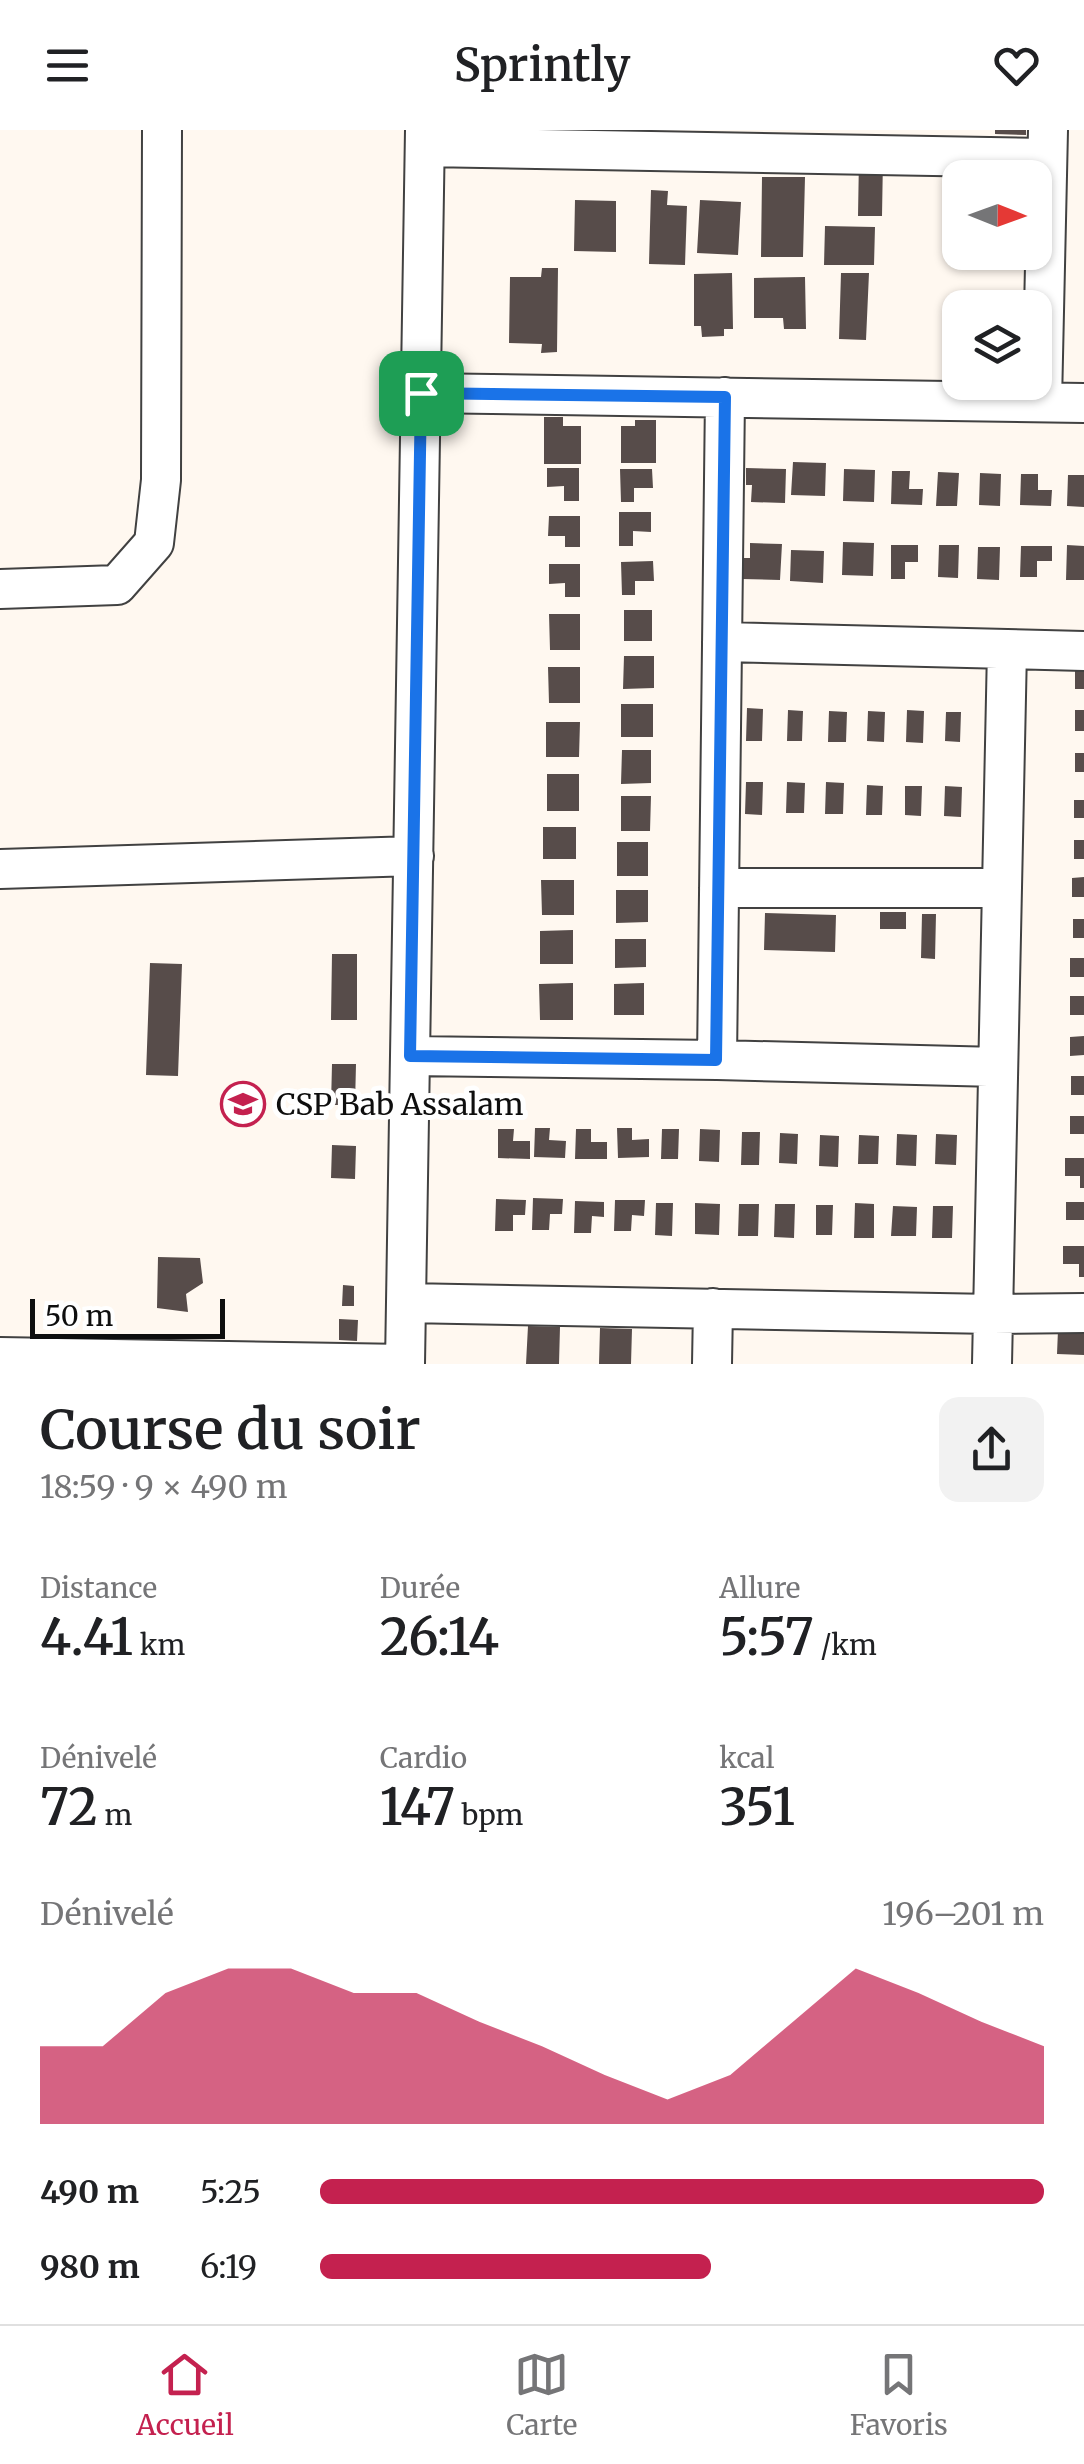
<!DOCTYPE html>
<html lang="fr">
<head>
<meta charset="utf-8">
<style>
	:root { --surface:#fff; --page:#f2f2f2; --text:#202124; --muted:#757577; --line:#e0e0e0; --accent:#c4214f }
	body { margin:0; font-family:Merriweather,serif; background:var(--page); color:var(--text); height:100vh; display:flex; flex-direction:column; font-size:38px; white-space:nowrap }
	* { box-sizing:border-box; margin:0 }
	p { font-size:32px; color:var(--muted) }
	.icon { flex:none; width:55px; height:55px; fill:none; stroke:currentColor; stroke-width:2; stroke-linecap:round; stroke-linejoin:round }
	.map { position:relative; height:1234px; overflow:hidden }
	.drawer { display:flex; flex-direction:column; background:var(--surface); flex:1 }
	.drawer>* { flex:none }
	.needle { width:65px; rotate:91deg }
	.controls { position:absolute; left:942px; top:30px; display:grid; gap:20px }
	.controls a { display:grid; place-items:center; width:110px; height:110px; border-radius:20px; background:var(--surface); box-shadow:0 2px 8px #0004; font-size:50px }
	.scale { position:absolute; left:30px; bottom:25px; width:195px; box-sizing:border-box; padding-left:10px; border:5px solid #0e0e0e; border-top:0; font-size:28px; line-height:35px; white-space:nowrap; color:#0e0e0e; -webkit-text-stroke:8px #fff; paint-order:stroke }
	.pin { position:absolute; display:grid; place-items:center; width:85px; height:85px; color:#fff; margin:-42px; border-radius:20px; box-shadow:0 5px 15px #0006 }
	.round { display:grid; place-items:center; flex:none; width:105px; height:105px; border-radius:20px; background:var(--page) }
	.overview { display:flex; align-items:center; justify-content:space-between; height:170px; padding:0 40px }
	h1 { font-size:55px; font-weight:600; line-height:75px }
	.figures { display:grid; grid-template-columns:repeat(3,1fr); gap:15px; height:170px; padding:10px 40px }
	.figures div { display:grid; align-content:center }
	.figures b { font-size:50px; font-weight:600 }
	.figures small { font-size:28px; font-weight:400 }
	.figures p { font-size:28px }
	.chart { height:280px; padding:20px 40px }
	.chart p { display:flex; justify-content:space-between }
	.chart svg { width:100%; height:180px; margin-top:10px; fill:var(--accent); opacity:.7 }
	ul { padding:0 40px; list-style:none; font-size:32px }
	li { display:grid; grid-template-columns:160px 120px 1fr; align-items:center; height:75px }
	li i { height:25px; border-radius:12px; background:var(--accent) }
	header { display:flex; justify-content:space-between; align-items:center; height:130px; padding:0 40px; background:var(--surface); font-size:45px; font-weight:600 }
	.tabs { display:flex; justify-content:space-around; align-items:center; height:140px; border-top:2px solid var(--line); background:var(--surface); font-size:28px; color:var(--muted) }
	.tabs a { display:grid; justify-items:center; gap:5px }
	.tabs .on { color:var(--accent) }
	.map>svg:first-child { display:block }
	.building { fill:#574c4a }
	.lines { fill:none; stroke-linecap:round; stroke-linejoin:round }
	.minor-casing { stroke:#414141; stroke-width:42 }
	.minor { stroke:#fff; stroke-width:38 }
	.route-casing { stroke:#fff; stroke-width:20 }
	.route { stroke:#1a73e8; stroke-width:12 }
	.labels { text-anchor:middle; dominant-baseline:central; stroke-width:10; stroke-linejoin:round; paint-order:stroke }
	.poi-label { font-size:30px; fill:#0e0e0e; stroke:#fff; text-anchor:start }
</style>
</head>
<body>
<header><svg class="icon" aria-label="menu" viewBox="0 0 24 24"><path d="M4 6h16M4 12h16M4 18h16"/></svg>Sprintly<svg class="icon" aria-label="heart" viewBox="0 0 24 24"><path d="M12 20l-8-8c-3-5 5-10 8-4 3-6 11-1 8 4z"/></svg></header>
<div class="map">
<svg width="1084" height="1234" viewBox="0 0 1084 1234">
	<rect width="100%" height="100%" fill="#fff8f0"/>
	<path class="building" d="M995,0H1026V5L995,4Z
		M859,28H883L882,86H858Z
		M762,47H805L803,127H761Z
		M651,60L668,61L667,75L687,76L685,135L649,134Z
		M575,70L616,71V122L574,121Z
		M700,70L741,72L738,125L697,123Z
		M825,96L875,97L874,135H824Z
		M542,138H558L557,222L541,223L542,214L509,213L510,147H541Z
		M732,143L733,199H724V206L702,207L701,196H694V144Z
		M841,143H869L866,210L839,209Z
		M805,147L806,199H784L783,188H754V148Z
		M544,287H563V296H581V334H544Z
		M635,290H656V333H621V296H635Z
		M793,332L826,333L825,366L791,365Z
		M547,338H579V371H564V356L547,357Z
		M746,338L786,339L785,373L751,372L752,355H746Z
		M620,339H652L653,358H634V372H621Z
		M844,339L875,340L874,372L843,371Z
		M892,341H910L909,359H923L922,375L891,374Z
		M938,342L959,343L957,376H936Z
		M980,343L1001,344L1000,376L979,375Z
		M1021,344H1038V360H1052L1051,376L1020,375Z
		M1068,345H1084V377L1067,376Z
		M619,382H651V402L633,401V416H619Z
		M549,386H580V417H565V406H548Z
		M843,412L874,413L873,446L842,445Z
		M750,413L782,414L780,450L742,449L743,428H750Z
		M891,415H918V432H905V449H891Z
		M939,415H959L958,448L938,447Z
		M1067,415L1084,416V450H1066Z
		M1021,416H1052V431H1037V447H1020Z
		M978,417H1000L999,450L977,449Z
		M791,420L824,421L823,453L790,451Z
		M653,431L654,451H635V465H622L621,432Z
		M549,434H580V467H565V453L549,454Z
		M624,480H652V511H624Z
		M549,484H580V520H550Z
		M624,526H654V558L623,559Z
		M548,537H580V573H549Z
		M1075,540H1084V559H1075Z
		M621,574H653V607H621Z
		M747,578L763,579L762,611H746Z
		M788,580L803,581L802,611H787Z
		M907,580L924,581L923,613L906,612Z
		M1075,580H1084V601H1075Z
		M829,581L847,582L846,612H828Z
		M868,581L885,582L884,612L867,611Z
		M946,582H961L960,612L945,611Z
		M546,592H580L579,627H546Z
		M622,620H651V653L621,654Z
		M1075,623H1084V642H1075Z
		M547,644H579V681H547Z
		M746,652H763L762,685L745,684Z
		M787,652L805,653L804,683H786Z
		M826,652L844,653L843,684H825Z
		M867,655L883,656L882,685H866Z
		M905,656H922L921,686L905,685Z
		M945,656L962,657L961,687L944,686Z
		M621,666H651L650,701H621Z
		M1074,670H1084V688H1074Z
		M543,697H576V729H543Z
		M1074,710H1084V729H1074Z
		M617,712H648V746H617Z
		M1084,747V767H1072V748Z
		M541,750H574V785H542Z
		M616,760H648V792L616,793Z
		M880,782H906V799H880Z
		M765,783L836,785L835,822L764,820Z
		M922,784H936L935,829L921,828Z
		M1073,789H1084V808H1073Z
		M573,800V834H540V801Z
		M615,809H646V837L615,838Z
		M332,824H357V890H331Z
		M1070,828H1084V847H1070Z
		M150,833L182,834L178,946L146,945Z
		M573,853V890H540L539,854Z
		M644,853V885H614V854Z
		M1070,866H1084V885H1070Z
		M1084,906V925L1070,926V907Z
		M332,934H356L355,975H331Z
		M1071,946H1084V965H1071Z
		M1070,986H1084V1004H1070Z
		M535,998H550L549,1010L566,1011L565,1028L534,1027Z
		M617,998H632V1010L649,1009V1027L618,1028Z
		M498,999H514L513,1011H530V1029L498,1028Z
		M576,999H591V1012H607V1029H575Z
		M662,999H679L678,1029H661Z
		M700,999L720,1000L719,1032L699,1031Z
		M742,1002H760L759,1035H741Z
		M780,1003L798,1004L797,1034L779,1033Z
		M897,1004L917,1005L916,1036L896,1035Z
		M936,1004L957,1005L956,1035L935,1034Z
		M820,1005L839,1006L838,1037L819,1036Z
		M859,1005L879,1006L878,1034H858Z
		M332,1015L356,1016L355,1049L331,1048Z
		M1065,1028H1084V1058H1080V1046H1065Z
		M533,1068L563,1069L562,1084H550L549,1100H532Z
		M496,1069L526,1070L525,1085H513V1101H495Z
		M615,1070H645L644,1086L632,1085L631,1101H614Z
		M575,1071L604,1072V1087L592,1086L591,1103H574Z
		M1066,1072H1084V1090H1066Z
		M656,1073H673L672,1106L655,1105Z
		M695,1073L720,1074L719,1105L695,1104Z
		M855,1073L874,1074V1108H854Z
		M739,1074H759L758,1106H738Z
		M775,1074H795L794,1108L774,1107Z
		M816,1075H833L832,1105H816Z
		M893,1076L917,1077L916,1106H891Z
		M933,1076H953L952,1108H932Z
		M1063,1116H1084V1147H1079V1134H1063Z
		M158,1127L200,1128L203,1153L186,1164L188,1182L157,1178Z
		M343,1155L354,1156V1176H342Z
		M339,1189L358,1190L357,1211L339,1210Z
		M528,1196L560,1197L559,1234H526Z
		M600,1198L632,1199L631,1234H599Z
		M1058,1200H1084V1225L1057,1224Z"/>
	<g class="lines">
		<defs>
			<path id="minor" d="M425,17L1046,28
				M421,263L1084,273
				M1042,272L1048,0
				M0,459L117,455L154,413L161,350L162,0
				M722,512L1084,521
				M0,739L414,726
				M719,758H1002
				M410,926L717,930L998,937
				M717,930L725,267
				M406,1173L993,1184L1084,1183
				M0,1227L405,1234
				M405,1234L425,0
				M712,1234L713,1178
				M992,1234L1007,519"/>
		</defs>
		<use href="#minor" class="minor-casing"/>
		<use href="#minor" class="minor"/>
	</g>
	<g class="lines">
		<defs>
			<path id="route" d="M421,263L725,267L716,930L410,926Z"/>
		</defs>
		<use href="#route" class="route-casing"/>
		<use href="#route" class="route"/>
	</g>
	<defs>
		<symbol id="school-ring" viewBox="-11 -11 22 22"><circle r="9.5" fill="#fff" stroke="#c4214f" stroke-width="1.5"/><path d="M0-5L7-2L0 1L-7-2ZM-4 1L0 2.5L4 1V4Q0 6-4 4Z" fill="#c4214f"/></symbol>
	</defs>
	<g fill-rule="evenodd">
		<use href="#school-ring" x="218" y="949" width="50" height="50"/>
	</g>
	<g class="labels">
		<g class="poi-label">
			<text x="276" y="974">CSP Bab Assalam</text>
		</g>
	</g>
</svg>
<div class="controls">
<a><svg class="needle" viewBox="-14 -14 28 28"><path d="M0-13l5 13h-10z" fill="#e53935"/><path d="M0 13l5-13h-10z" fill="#757577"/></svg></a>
<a><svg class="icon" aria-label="layers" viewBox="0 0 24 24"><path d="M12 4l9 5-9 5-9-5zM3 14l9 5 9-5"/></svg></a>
</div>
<div class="scale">50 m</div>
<div class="pin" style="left:421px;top:263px;background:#1e9e55"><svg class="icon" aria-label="arrive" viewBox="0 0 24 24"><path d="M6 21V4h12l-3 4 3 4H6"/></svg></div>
</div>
<section class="drawer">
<div class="overview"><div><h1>Course du soir</h1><p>18:59 · 9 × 490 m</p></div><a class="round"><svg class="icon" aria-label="share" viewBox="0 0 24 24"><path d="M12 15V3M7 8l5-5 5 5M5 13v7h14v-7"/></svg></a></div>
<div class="figures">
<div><p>Distance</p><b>4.41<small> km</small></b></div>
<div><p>Durée</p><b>26:14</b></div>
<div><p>Allure</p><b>5:57<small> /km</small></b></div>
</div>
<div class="figures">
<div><p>Dénivelé</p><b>72<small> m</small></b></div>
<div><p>Cardio</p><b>147<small> bpm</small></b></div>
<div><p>kcal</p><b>351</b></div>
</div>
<div class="chart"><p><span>Dénivelé</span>196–201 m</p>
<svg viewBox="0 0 160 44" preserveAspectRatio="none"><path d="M0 44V25L10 25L20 12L30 6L40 6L50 12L60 12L70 19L80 25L90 32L100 38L110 32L120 19L130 6L140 12L150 19L160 25V44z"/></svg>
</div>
<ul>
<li><b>490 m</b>5:25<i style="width:100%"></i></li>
<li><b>980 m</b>6:19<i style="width:54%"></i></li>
</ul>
</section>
<nav class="tabs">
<a class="on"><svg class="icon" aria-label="home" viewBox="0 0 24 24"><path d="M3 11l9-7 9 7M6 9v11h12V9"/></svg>Accueil</a>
<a><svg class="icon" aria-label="map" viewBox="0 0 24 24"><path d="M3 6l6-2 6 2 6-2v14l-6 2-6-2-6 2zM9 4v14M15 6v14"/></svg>Carte</a>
<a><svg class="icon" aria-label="saved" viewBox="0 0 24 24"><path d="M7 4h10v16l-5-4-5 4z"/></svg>Favoris</a>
</nav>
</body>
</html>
